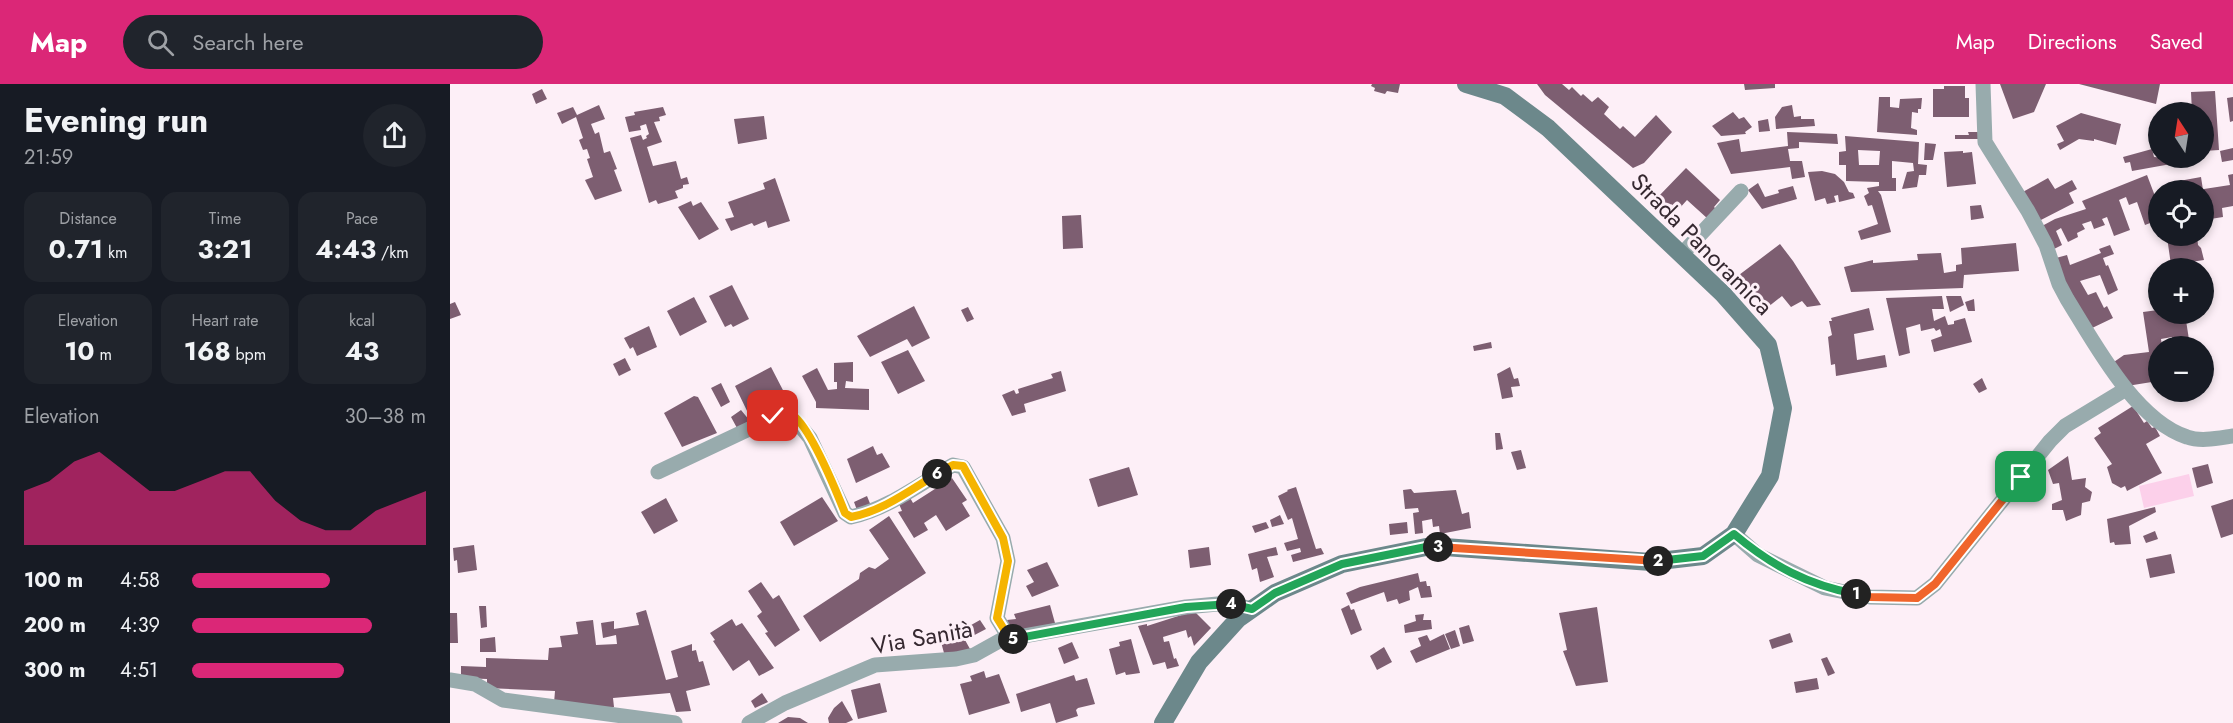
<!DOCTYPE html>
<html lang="en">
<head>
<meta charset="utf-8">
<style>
	:root { --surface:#171b24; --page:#20242c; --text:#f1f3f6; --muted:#9ea1a6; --accent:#db2777 }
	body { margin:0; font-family:Jost,sans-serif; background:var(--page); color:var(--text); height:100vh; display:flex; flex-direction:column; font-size:22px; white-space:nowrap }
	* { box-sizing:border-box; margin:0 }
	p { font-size:20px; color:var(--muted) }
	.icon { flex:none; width:33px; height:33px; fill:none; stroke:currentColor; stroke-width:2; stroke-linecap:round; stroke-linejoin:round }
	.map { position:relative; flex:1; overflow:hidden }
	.side { display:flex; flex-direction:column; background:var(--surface); width:450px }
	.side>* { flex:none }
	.needle { width:39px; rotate:348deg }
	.tools { position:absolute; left:1698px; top:18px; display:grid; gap:12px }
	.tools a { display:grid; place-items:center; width:66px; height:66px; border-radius:50%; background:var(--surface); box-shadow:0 3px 9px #0003; font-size:30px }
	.pin { position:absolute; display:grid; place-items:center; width:51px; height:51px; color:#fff; margin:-26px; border-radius:12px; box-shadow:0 3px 9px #0006 }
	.km { position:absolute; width:30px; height:30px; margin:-15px; border-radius:50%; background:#222; color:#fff; font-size:16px; line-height:30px; text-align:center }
	.round { display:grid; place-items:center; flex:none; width:63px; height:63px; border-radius:32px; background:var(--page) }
	.summary { display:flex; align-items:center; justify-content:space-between; height:102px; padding:0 24px }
	h1 { font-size:33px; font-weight:700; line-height:45px }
	.metrics { display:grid; grid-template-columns:repeat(3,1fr); gap:9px; height:102px; padding:6px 24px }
	.metrics div { display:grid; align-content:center; border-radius:15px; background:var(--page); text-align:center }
	.metrics b { font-size:26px; font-weight:700 }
	.metrics small { font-size:16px; font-weight:400 }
	.metrics p { font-size:16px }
	.chart { height:168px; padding:12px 24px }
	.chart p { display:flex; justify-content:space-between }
	.chart svg { width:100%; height:108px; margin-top:6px; fill:var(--accent); opacity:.7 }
	ul { padding:0 24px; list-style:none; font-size:20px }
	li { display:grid; grid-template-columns:96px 72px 1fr; align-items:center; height:45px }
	li i { height:15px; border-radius:8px; background:var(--accent) }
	header { display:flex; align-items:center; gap:36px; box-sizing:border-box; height:84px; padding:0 30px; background:var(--accent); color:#fff }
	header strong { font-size:28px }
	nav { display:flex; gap:33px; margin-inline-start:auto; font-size:21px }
	.search { width:420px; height:54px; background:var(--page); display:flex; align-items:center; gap:15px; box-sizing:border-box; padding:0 21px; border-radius:33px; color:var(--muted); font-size:22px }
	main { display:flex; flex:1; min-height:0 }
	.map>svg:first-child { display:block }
	.green { fill:#fcd0ea }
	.building { fill:#7d5e71; fill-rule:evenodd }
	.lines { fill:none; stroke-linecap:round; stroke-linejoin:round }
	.street { stroke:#98abad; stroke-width:15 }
	.secondary { stroke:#6c888b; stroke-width:18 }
	.split-1-casing { stroke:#fff; stroke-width:12 }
	.split-2-casing { stroke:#fff; stroke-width:12 }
	.split-3-casing { stroke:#fff; stroke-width:12 }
	.split-4-casing { stroke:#fff; stroke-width:12 }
	.split-5-casing { stroke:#fff; stroke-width:12 }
	.split-6-casing { stroke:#fff; stroke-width:12 }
	.split-7-casing { stroke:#fff; stroke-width:12 }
	.split-1 { stroke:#f0652b; stroke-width:8 }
	.split-2 { stroke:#22a559; stroke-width:8 }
	.split-3 { stroke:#f0652b; stroke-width:8 }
	.split-4 { stroke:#22a559; stroke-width:8 }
	.split-5 { stroke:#22a559; stroke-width:8 }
	.split-6 { stroke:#f5b400; stroke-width:8 }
	.split-7 { stroke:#f5b400; stroke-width:8 }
	.labels { text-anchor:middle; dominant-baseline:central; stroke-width:6; stroke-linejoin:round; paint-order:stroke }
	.street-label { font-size:24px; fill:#352830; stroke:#fdeff7 }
</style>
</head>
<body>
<header>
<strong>Map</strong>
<div class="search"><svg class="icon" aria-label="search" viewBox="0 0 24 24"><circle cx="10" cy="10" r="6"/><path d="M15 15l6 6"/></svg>Search here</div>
<nav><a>Map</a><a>Directions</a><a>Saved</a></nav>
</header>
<main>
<section class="side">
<div class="summary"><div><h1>Evening run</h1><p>21:59</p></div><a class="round"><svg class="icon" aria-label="share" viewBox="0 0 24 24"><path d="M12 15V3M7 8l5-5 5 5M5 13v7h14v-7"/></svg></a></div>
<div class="metrics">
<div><p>Distance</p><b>0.71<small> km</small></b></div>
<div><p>Time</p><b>3:21</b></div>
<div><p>Pace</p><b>4:43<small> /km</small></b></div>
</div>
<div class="metrics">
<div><p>Elevation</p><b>10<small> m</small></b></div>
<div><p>Heart rate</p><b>168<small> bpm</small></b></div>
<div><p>kcal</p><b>43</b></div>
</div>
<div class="chart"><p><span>Elevation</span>30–38 m</p>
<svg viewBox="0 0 160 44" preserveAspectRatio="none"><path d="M0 44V22L10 18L20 10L30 6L40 14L50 22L60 22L70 18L80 14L90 14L100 26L110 34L120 38L130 38L140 30L150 26L160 22V44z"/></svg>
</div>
<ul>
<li><b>100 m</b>4:58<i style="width:59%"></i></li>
<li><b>200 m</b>4:39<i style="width:77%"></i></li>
<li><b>300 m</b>4:51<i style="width:65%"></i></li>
</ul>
</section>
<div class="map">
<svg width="1783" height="639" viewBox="0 0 1783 639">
	<rect width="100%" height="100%" fill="#fdeff7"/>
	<path class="green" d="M1739,390L1744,412L1694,424L1689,402Z"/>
	<path class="building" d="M922,0H950L948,9L937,7L935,10L924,7L925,4L921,2Z
		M1087,0H1112L1119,6L1122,3L1131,12L1133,10L1142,18L1148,13L1159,23L1154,30L1170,45L1173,42L1185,53L1206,31L1222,48L1194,79L1183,84L1095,11Z
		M1294,0H1325V4L1295,6Z
		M1550,0H1596L1584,28L1563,35Z
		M1629,0H1710L1706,20Z
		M1494,2H1515V14H1519V33H1483V5H1494Z
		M92,5L97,15L86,20L82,10Z
		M1765,7L1769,66L1754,67V28H1742L1741,8Z
		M1429,13H1440V23L1449,24L1450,15L1472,14L1471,25H1468V29L1462,28L1461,44L1467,46V51L1427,48Z
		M1783,13V37L1780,38L1777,14Z
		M149,21L155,35L141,40L145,50L149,48L154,69L160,67L167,85L164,86L172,107L145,116L135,96L143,93L137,75L140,74L137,65L133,66L129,56L133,54L126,33L112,40L107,29L123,23L127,31Z
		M1342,21L1344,33L1351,32V35H1364L1365,42L1326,45L1325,33L1332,23Z
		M213,23L216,31L209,33L210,37L204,38L212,58L197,63L203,82L226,77L231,95L237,93L239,100L233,101V104L225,107L228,114L208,120L206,116L199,119L180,54L191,51L193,56L197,54L196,52L199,50L196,40L190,42L191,46L179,48L175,33L185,31L184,28Z
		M1283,28L1289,35L1294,33L1302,43L1295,48L1296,50L1271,52L1262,42Z
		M1631,29L1671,40L1666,61L1644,55V57L1629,55L1610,66L1607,60L1614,57L1606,42Z
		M314,32L317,55L288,60L284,35Z
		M1318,35L1320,47L1309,48L1308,37Z
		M1337,48L1387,50L1388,60L1349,58V64L1338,65L1340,77H1352L1355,93L1342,95L1340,83L1281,90L1267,59L1289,55L1291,68L1338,62Z
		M1518,48H1529V55H1505V51H1519Z
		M1395,52L1469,58L1468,80L1477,81L1476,91H1469L1467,103L1452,105L1457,88L1464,87L1463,79L1442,77V94H1446V107H1428L1431,111L1441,148L1411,156L1408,147L1428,140L1422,121L1418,122L1414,112L1419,109L1417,104L1429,102V98L1396,97V81H1389V68L1396,67ZM1408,66L1430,67L1429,81H1409Z
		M1475,59L1486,60L1483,76H1474Z
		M1783,64V76L1772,78L1770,67Z
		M1702,65L1704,73L1720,74L1721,80L1682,87L1680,78L1675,79L1673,73Z
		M1513,67V69L1522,68L1526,100L1497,103L1494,68Z
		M1236,84L1270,116L1264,123L1267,126L1258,135L1237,116L1228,126L1221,120L1217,123L1207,114Z
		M1372,87L1385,90L1394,98L1399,108L1403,109L1405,114L1389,118L1388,111L1384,112L1386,118L1377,120L1375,114L1365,117L1358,88Z
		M1783,90V122L1772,124L1773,133L1754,136V105L1780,101L1778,91Z
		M1697,91L1708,120V136L1695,141L1687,118L1679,121L1676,113L1669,116L1680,146L1664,152L1657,133L1652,135L1655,141L1644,145L1641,137L1632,140L1635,145L1627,149L1628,153L1618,158L1611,144L1606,147L1612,161L1604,165L1592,142L1605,135L1636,125L1632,117Z
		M1751,93L1753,106H1719L1718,99Z
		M325,94L340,137L318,144L316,137L304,142L302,139L281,147L275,135L284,133L278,118L315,105L313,99Z
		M1598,94L1605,105L1622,96L1627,105L1619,109L1624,119L1587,138L1571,109Z
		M1308,99L1315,113L1329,109L1328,106L1343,102L1347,115L1312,125L1298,106Z
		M241,117L243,122L251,118L269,145L249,156L228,123Z
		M1531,121L1534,134L1521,136L1520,122Z
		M631,131L633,164L613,165L612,132Z
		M1732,152H1747L1748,161L1751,164L1754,176L1721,181L1717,153Z
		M1566,159L1569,187L1514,191L1513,204L1401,208L1394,183L1423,176V179L1468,176L1467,170L1491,169L1494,189L1506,187V181L1512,180L1511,164Z
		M1330,160L1343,177L1371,221L1357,223L1352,217L1341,223L1332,212L1318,223L1289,191Z
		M1660,161L1664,170L1653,174L1656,182L1658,181L1668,206L1658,211L1650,191L1630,197L1638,211L1646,208L1654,224L1657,222L1663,234L1640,245L1614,195L1606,174L1617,171L1620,181L1651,169L1649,165Z
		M282,201L299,235L283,243L281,240L275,243L259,212Z
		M1492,212L1494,225H1482L1484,237L1495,232L1498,241L1504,240V237L1515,234L1522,258L1484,268L1481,256L1492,252L1490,245L1486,247L1484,244L1471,247L1470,240L1456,244L1460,269L1449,272L1436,214Z
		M1496,212H1511L1514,221L1500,228Z
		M244,213L257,238L230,252L217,227Z
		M1524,215L1525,227H1518L1515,218Z
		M5,218L11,231L0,235V220Z
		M464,222L480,254L462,263L457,255L420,273L407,252Z
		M518,223L524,235L517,238L511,226Z
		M1419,224L1424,246L1404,250L1407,276L1435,271L1437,283L1386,292L1385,280L1381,281L1378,253L1382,251L1379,237H1382L1381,234Z
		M1708,226V230H1735L1740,262H1723L1722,253L1711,255L1712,262H1708V297L1677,302L1661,280L1674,271L1699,268L1693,228Z
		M199,242L207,263L187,272L183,263L180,265L174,254Z
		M1041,258L1042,264L1024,267L1023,262Z
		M458,266L475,297L448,310L431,278Z
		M175,274L181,286L169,292L163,280Z
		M403,278V298L396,297L395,304L419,305V326L366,324V318L352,292L367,284L378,306L387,305V298H384V279Z
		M321,283L336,312L299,331L285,302Z
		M1060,283L1064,295L1068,294L1070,302L1061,303L1063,313L1052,315L1047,290Z
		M611,287L616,307L574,320L576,328L562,332L552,311L564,306L566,310L569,309L568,305L603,294L601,290Z
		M1532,294L1537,305L1529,309L1523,300Z
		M271,299L280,318L271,323L261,304Z
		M244,312L248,313L267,349L232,363L214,329Z
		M1683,322L1694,339L1697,337L1702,344L1705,343L1710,352L1696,360L1712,389L1677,407L1675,402L1671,404L1662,399L1657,383L1662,380L1644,354L1651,349L1648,344Z
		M291,326L300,337L287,344L281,333Z
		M1045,349H1050L1053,365L1046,366Z
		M423,362L427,371L432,369L440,383L406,399L397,375Z
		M1071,366L1076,384L1067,386L1061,368Z
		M1618,372L1622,396L1636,394L1635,403L1642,408L1640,417L1632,419L1631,431L1616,437L1613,426H1602V420L1612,416L1609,399L1603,400L1598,386Z
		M1758,380L1763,399L1747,404L1742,384Z
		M679,383L688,411L648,423L639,395Z
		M502,394L517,416L512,419L520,432L496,447L486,431L474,439L478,446L464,454L448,428L452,427L449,420L459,412L463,419Z
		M846,403L866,465L871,464L874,470L843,478L841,471L851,468L850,464L837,467L834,459L848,455L842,434L838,436L828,412L838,407L837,406Z
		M961,405L964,409L1006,406L1012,430L1019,428L1021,444L990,450L989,442L983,443L982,435L972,437L973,449L965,450L963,429L969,428L968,424L955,425L953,406Z
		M417,412L421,422L408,429L404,418Z
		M372,413L388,437L344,462L330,438Z
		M216,414L228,437L204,450L191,428Z
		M1783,415V450L1771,454L1761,422Z
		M1705,423L1706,428L1679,442L1681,460L1665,461L1664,458L1660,459L1657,435Z
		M830,431L834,440L822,443L820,436Z
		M439,432L476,489L370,558L353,532L409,495L410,489L419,483L425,485L439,475L419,446Z
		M816,438L819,444L805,449L802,442Z
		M957,438L958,449L940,451L939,440Z
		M1705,447L1708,455L1696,459L1693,452Z
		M24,461L27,486L8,489L7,476L4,477L3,464Z
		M759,463L761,481L740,484L738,466Z
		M826,463L828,471L817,473L824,493L810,498L807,484L802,486L798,470Z
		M1721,470L1725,489L1700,494L1696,475Z
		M597,478L609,502L582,513L576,502L584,498L577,486Z
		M968,489L970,498L976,497L977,502H980L982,513L971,514L968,503L959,507L960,516L949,520L947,515L937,518L934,508L901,520L896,509L910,503Z
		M311,498L323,515L329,511L350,546L325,563L315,549L318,548L307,532L312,528L298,507Z
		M600,521L605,539L570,549L569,545L562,547L557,536L566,535L564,530Z
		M899,521L901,526L904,525L912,546L901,551L891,525Z
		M29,522H36L37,543L31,544Z
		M1147,523L1158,598L1126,602L1113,567L1117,566L1109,529Z
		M196,526L216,596L228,593L221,567L242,560V567L246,566L249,578L253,577L260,601L236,607L241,627L226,628L220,609L163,614L164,623H137L104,619L105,607L37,604V595L11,594V582L36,583V574L98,576L99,564L112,563L110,552L128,550L126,538L143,536L146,561L167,560L166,551L153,554L151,539L164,537V545L189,541L186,529Z
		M744,527L761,544L744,562L741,552L738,554L736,546L713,553L714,558L719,557L724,575L726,574L729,582L717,585L715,578L703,581L688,542L697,540V542Z
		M0,529H7L8,559H0Z
		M974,530L973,536H981L982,545L955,549L954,541L966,537L965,531Z
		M282,535L286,542L292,539L324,584L309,592L299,576L283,587L263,557L265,556L260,549Z
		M530,536L536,545L515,556L520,565L511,568L494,569L491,558Z
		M1019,541L1024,557L1013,560L1009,544Z
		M1005,546L1010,562L1001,565L995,550Z
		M1340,549L1343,558L1322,565L1319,556Z
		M994,550L1000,565L966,579L960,567L971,562L968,554L977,551L980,557Z
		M45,553L46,568H30V555Z
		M681,555L690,589L676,591L675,588L666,591L659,565L670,562L669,558Z
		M622,558L629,574L614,580L608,564Z
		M934,563L942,578L927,586L920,572Z
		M1377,573L1385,589L1378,592L1371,575Z
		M534,587L536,594L549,590L560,619L519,631L510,600L522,597L520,592Z
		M624,591L626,597L637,594L645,620L628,624L626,626L628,632L606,639L600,619L571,628L566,610Z
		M1367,594L1369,605L1346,609L1344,598Z
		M430,599L437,628L408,635L401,606Z
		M312,609L318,618L305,624L301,617Z
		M392,617L403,636L396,639H379L378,634L384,624Z
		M338,633L350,634L358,639H328Z"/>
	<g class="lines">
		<path class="street" d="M1533,0L1535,58L1578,127L1596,161L1609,200L1617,215C1645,260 1685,336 1737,353C1751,358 1769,354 1783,352
			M1232,170L1291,107
			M208,388L333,329L341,331L360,354L395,429L401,433C438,425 471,399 503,381L513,383L553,454L558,477L547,534L560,555
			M1284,450L1308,471L1375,504L1420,513L1467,514L1485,500L1600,357L1615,342L1676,305
			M0,596L25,600L53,616L225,639
			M299,639L335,619L425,581L506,575L524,571L551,556L736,523L778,519L802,525"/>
		<path class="secondary" d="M713,639L749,578L788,535L825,509L892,480L981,462L1201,478L1253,472L1284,450L1320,392L1333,324L1318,261L1273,210L1098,44L1055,12L1016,0"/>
	</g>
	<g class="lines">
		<defs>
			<path id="split-1" d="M1406,510L1420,513L1467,514L1485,500L1571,393"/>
			<path id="split-2" d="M1208,477L1253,472L1284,450C1322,482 1358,501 1406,510"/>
			<path id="split-3" d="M988,463L1208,477"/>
			<path id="split-4" d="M781,520L802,525L825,509L892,480L981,462L988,463"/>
			<path id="split-5" d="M563,555L736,523L781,520"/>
			<path id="split-6" d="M487,390L503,381L513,382L553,454L558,477L547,534L560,555H563"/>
			<path id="split-7" d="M323,332C329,330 335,327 341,330C359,340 387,409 395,429L401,433C433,427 460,406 487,390"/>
		</defs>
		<use href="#split-1" class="split-1-casing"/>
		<use href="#split-2" class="split-2-casing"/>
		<use href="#split-3" class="split-3-casing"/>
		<use href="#split-4" class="split-4-casing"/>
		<use href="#split-5" class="split-5-casing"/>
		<use href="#split-6" class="split-6-casing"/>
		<use href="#split-7" class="split-7-casing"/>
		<use href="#split-1" class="split-1"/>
		<use href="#split-2" class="split-2"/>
		<use href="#split-3" class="split-3"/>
		<use href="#split-4" class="split-4"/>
		<use href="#split-5" class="split-5"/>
		<use href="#split-6" class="split-6"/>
		<use href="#split-7" class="split-7"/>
	</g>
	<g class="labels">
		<g class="street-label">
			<text transform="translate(1252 160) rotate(45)">Strada Panoramica</text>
			<text transform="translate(472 553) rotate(-10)">Via Sanità</text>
		</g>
	</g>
</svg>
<div class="tools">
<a><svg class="needle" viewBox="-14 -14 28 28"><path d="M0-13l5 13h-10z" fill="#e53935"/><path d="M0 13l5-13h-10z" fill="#9ea1a6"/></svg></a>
<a><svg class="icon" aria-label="locate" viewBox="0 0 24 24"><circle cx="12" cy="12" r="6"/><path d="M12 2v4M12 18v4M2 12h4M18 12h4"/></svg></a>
<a>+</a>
<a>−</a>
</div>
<div class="pin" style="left:1571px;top:393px;background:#1e9e55"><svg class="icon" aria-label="arrive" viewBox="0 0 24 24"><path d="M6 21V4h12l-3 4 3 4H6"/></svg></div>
<div class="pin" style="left:323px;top:332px;background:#d93025"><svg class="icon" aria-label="check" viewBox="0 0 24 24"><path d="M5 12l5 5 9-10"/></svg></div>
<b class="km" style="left:1406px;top:510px">1</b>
<b class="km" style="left:1208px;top:477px">2</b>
<b class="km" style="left:988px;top:463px">3</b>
<b class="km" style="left:781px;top:520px">4</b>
<b class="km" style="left:563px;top:555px">5</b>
<b class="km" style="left:487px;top:390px">6</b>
</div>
</main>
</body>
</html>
